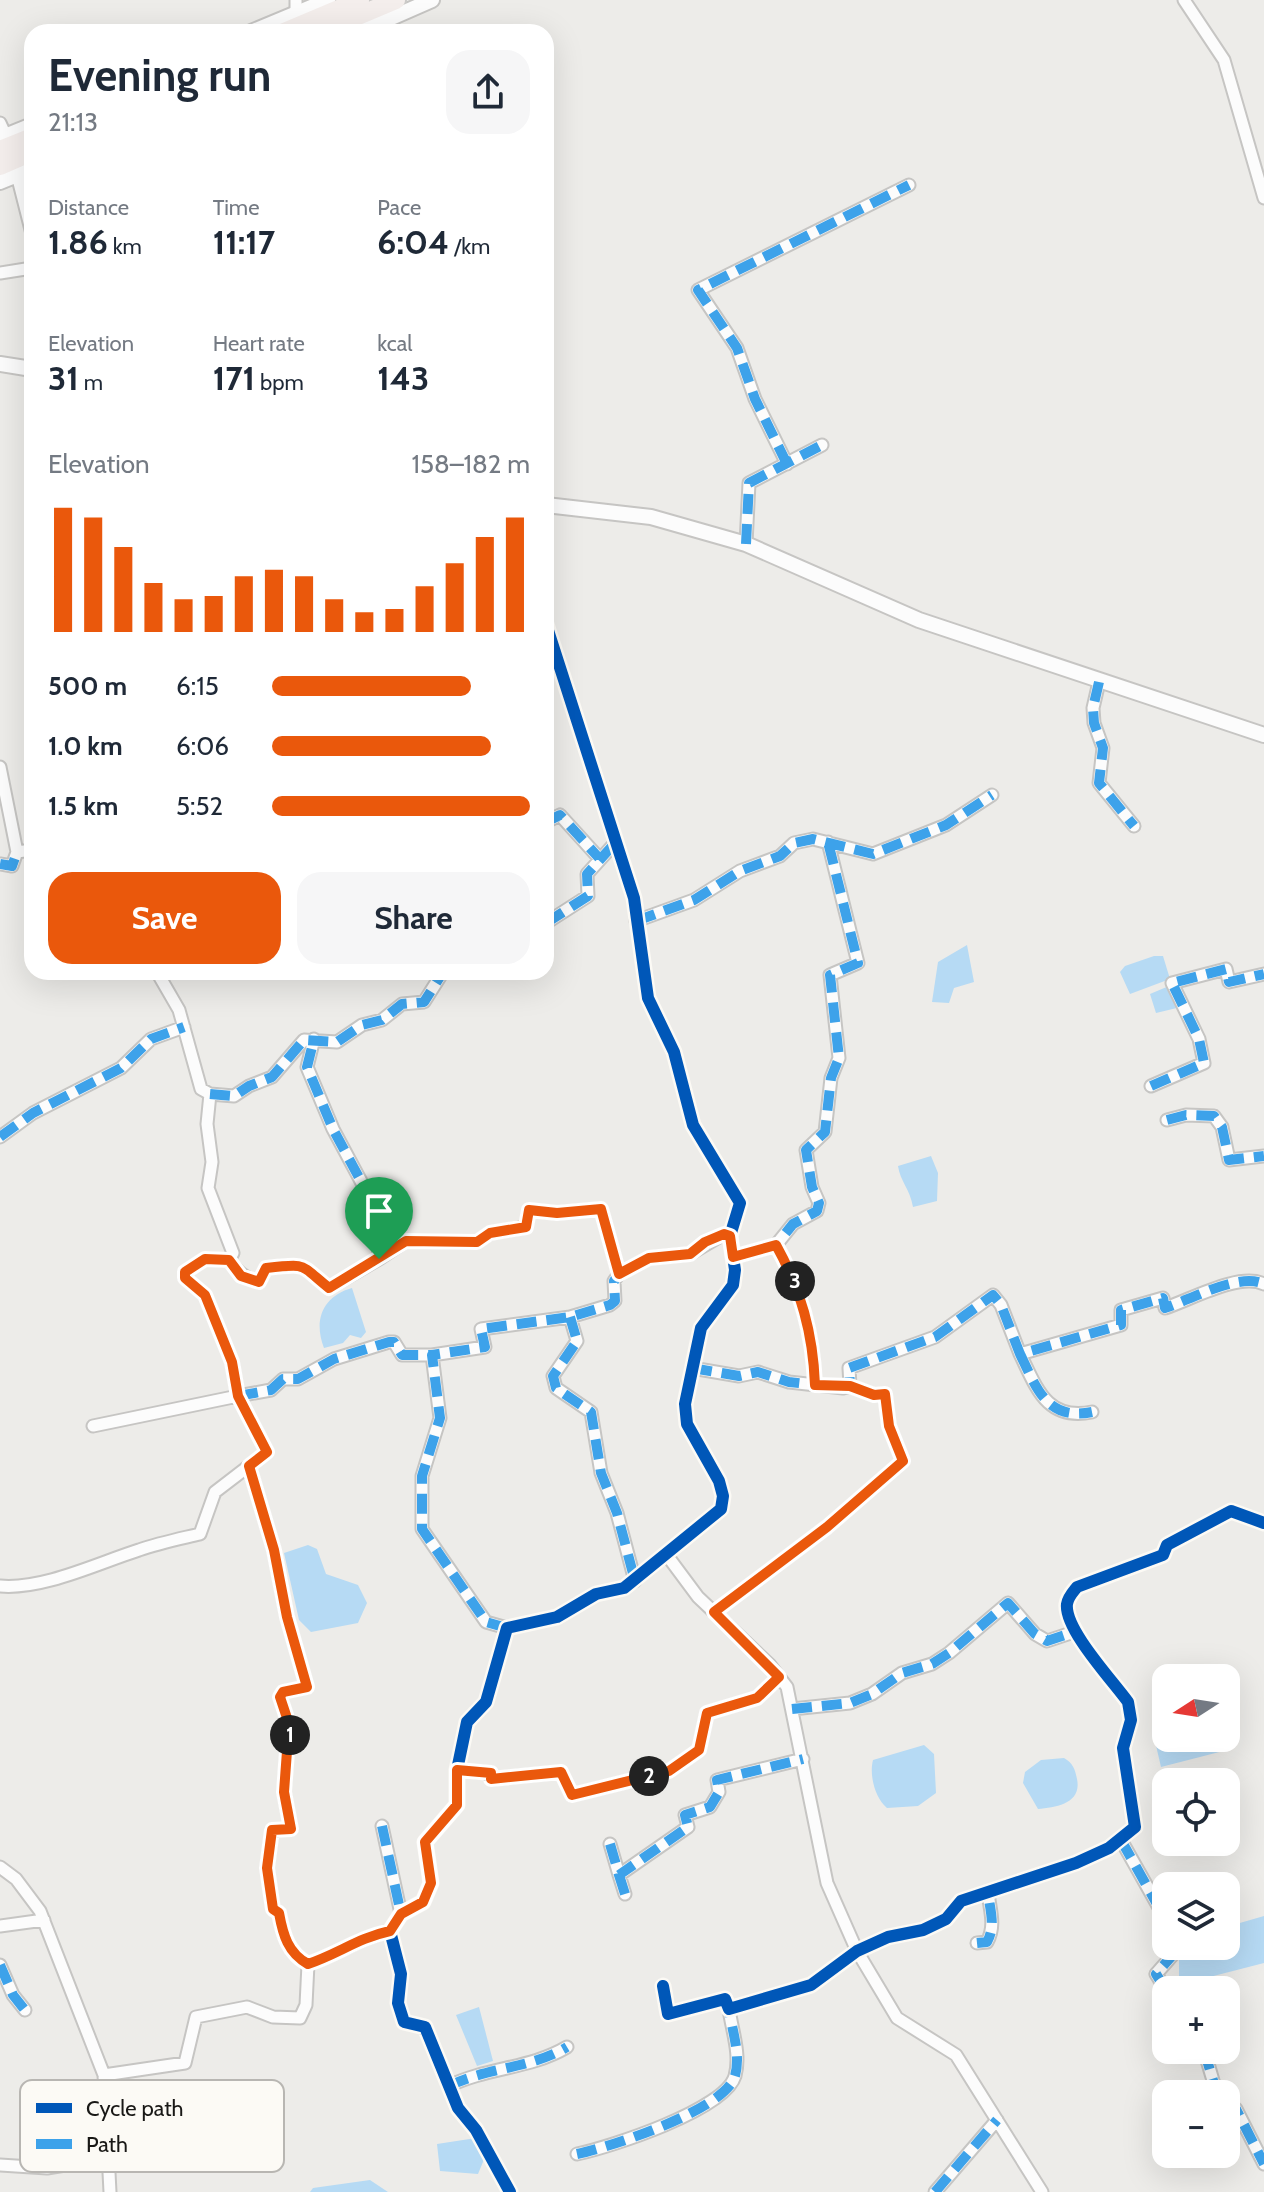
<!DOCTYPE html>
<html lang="en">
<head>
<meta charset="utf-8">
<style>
	:root { --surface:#fff; --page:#f6f6f7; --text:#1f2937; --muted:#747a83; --accent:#ea580c }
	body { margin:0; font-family:Cabin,sans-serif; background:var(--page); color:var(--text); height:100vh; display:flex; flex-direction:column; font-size:30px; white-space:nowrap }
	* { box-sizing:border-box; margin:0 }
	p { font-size:26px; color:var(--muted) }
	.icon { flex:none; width:44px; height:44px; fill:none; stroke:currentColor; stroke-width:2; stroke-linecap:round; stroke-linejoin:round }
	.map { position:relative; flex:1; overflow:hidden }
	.sheet { position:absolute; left:24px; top:24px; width:530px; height:956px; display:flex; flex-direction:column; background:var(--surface); border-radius:24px; box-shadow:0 8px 32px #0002 }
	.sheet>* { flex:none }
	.needle { width:52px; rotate:258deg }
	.buttons { position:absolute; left:1152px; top:1664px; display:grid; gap:16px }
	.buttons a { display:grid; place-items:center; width:88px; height:88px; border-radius:16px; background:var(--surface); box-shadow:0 8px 32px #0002; font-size:40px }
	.pin { position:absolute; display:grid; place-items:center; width:68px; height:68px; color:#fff; margin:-82px -34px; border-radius:50% 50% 50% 0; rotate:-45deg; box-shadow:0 0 8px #0007 }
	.pin .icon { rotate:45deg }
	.km { position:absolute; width:40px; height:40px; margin:-20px; border-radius:50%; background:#222; color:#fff; font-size:22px; line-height:40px; text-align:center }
	.round { display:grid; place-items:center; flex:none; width:84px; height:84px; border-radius:24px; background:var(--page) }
	.overview { display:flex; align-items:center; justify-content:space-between; height:136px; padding:0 24px }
	h1 { font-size:44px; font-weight:700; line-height:60px }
	.metrics { display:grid; grid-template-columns:repeat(3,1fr); gap:12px; height:136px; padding:8px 24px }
	.metrics div { display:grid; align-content:center }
	.metrics b { font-size:34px; font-weight:700 }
	.metrics small { font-size:22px; font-weight:400 }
	.metrics p { font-size:22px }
	.chart { height:224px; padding:16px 24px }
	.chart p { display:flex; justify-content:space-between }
	.chart svg { width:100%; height:144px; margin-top:8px; stroke:var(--accent); stroke-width:6 }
	.action { display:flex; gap:16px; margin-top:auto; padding:16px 24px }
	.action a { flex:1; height:92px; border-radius:24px; background:var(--accent); color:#fff; font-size:32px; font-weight:700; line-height:92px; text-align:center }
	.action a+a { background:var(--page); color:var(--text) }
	ul { padding:0 24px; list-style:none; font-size:26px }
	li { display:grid; grid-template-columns:128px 96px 1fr; align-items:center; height:60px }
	li i { height:20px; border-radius:10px; background:var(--accent) }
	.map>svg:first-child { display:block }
	.water { fill:#b6daf4 }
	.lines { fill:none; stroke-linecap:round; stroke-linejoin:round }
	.minor-casing { stroke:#c6c5c3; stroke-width:15 }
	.secondary-casing { stroke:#c6c5c3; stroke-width:18 }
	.trunk-casing { stroke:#cbcac8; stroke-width:22 }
	.minor { stroke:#fcfcfc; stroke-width:11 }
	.secondary { stroke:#fcfcfc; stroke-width:14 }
	.trunk { stroke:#f4eeec; stroke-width:18 }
	.quiet { stroke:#3da2ea; stroke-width:10; stroke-dasharray:20 10; stroke-linecap:butt }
	.cycleway-casing { stroke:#fcfaf5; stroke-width:17 }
	.cycleway { stroke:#0057b8; stroke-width:12 }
	.route-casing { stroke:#fff; stroke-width:16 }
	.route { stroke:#ea580c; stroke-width:10 }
	.key { fill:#fcfaf5; stroke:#b8b6b2; stroke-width:2 }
	.key-label { font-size:22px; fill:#191816 }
</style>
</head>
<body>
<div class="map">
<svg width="1264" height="2192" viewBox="0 0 1264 2192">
	<rect width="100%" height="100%" fill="#edece9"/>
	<path class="water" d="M967,945L974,982L954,988L949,1003L932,1002L938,962Z
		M1154,956H1163L1170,979L1130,994L1120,972L1125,966Z
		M1169,986L1181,1007L1156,1013L1150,994Z
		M931,1156L938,1173L937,1201L913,1207C910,1189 900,1181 898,1166Z
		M352,1288L366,1332L361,1338L350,1335L343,1343L324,1348C313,1320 323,1296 352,1288Z
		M308,1545L317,1549L326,1574L358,1585L367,1603L358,1623L311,1632L299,1620L284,1553Z
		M1166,1730V1738H1226V1733L1231,1749L1161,1767L1154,1737Z
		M924,1745L934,1754L936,1793L918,1806L887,1808C875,1798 869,1775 873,1760Z
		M1064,1758C1073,1763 1075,1769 1077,1779C1082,1803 1057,1807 1038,1809L1023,1783L1025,1772L1041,1760Z
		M1264,1916V1963L1198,1980L1187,1981L1179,1976V1960L1193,1946H1226V1927Z
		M479,2007L493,2061L477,2066L456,2015Z
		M476,2138L485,2157L478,2174L440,2171L437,2144Z
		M370,2180L388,2192H310L313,2188Z"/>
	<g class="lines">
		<defs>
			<path id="minor" d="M296,0V13
				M1184,0L1224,60L1264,198
				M0,123L6,136
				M17,175L32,234
				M0,273L32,268
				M787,464L755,399L737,348L698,290L909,185
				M746,544L749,483L822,445
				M1099,682L1093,708L1094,723L1103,748L1099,783L1134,826
				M0,767L17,852L32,850
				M546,822L560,815L599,858
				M0,864L12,866L17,852
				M636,921L694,900L740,871L780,856L794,843L813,839L873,854L946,825L992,795
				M546,923L588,896L587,874L615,843
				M157,972L179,1010L201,1089L210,1094L207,1124L212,1162L208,1188L233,1253L229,1260L205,1259L185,1272V1278L205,1295L232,1362L238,1396L271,1390L283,1379H298L334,1359L389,1342H394L402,1355H432
				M1151,1086L1204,1063L1199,1039L1172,983L1226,969L1229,982L1264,974
				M210,1094L234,1096L249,1086L272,1077L304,1040L337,1042L362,1025L382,1020L402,1004L424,1002L443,972
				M1167,1120L1186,1115L1214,1116L1222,1127L1229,1160L1264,1156
				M0,1137L33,1113L121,1068L151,1039L184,1027
				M776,1245C801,1290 813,1333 815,1385
				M733,1257L776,1245L793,1224L817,1211L819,1203L812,1187L806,1150L825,1132L831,1078L839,1058L830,975L858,963L828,842
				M379,1259L406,1241L477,1242L490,1233L526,1227L529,1210L557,1213L601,1209L619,1274L649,1258L690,1254L724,1234L730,1236
				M229,1260C238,1272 244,1278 259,1282L266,1268C307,1263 299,1264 329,1288L379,1259L377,1229L365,1215L363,1185L333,1129L307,1067L314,1039
				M570,1317L577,1341L553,1376L556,1388L591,1412L601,1473L617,1513L635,1581
				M1020,1354C1037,1389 1047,1421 1092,1412
				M692,1368L739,1376L758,1372L789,1382L843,1388L850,1386L849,1368L935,1337L993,1295L1001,1305L1020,1354L1121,1325V1310L1163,1298L1165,1308C1190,1300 1239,1272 1264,1284
				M249,1466L274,1550L287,1617L307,1687L283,1692L280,1697L289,1724L284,1792L291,1829L272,1830L267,1868L273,1909L279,1913C283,1935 288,1953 308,1964
				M666,1554L698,1597L770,1665L787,1687L827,1883L857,1951L897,2018L956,2055L1042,2192
				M0,1586C43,1590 98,1563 139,1550C159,1543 179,1539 200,1534L215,1492L267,1452L238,1396L93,1426
				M714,1612L827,1527L903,1461L889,1426L885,1394L874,1395L850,1386
				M507,1628L486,1622L422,1529V1476L440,1418L432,1355L485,1347L481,1329L570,1317L610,1305L615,1301L614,1281L619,1274
				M792,1709L850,1703L872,1694L902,1673L932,1664L949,1653L1008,1603L1035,1634L1047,1641L1074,1632
				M457,1770L491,1773V1779L561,1772L572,1795L669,1771L699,1750L707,1713L757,1698L779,1677
				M382,1826L401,1914
				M1121,1840L1166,1920
				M610,1844L619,1875L688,1827L685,1815L710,1807L719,1792L717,1780L803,1759
				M0,1867L16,1879L40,1911L104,2075L110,2192
				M619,1875L625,1894
				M0,1926L44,1920
				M977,1943L987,1942C996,1926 990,1910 988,1893
				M0,1965L13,1995L25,2010
				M663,1986L668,2014L725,1999L729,2009L811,1985L857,1951L888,1937L923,1930L946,1919L961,1901L1076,1863L1109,1848L1135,1827L1123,1748L1131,1720L1128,1702C1113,1681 1064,1629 1067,1604C1068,1597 1073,1592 1077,1587L1163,1555L1167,1545L1231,1511L1264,1523
				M1166,1990L1156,1974L1178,1949L1177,1946
				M1204,2050L1217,2094
				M104,2075L185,2063L196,2017L247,2007L273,2017L300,2018L306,2005L308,1964C338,1954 358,1938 390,1931
				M449,2086C488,2067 530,2069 567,2047
				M1226,2102L1236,2109L1264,2164
				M577,2154C610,2147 725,2110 735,2076C741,2054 732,2031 729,2009
				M0,2165L47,2168L108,2158
				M510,2192L476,2130L458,2108L425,2027L404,2022L398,2003L401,1974L390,1931L401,1914L423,1902L431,1883L425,1842L457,1805V1770L467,1722L486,1702L507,1628L557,1617L596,1594L624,1588L721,1509L723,1496L719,1481L687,1424L685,1404L701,1328L733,1285L735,1270L730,1236L740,1203L693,1125L674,1052L648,998L634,898L546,624
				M935,2192L997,2120"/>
			<path id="secondary" d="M251,32L328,0
				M359,32L432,0
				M0,138L32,125
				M0,182L32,169
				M0,364L32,369
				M546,505L651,517L746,544L919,620L1264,735"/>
			<path id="trunk" d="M284,32L360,0
				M320,32L396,0
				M0,150L32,137
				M0,166L32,152"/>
		</defs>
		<use href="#minor" class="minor-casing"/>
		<use href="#secondary" class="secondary-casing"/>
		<use href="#trunk" class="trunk-casing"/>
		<use href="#minor" class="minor"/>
		<use href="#secondary" class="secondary"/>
		<use href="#trunk" class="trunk"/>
		<path class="quiet" d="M787,464L755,399L737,348L698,290L909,185
			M746,544L749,483L822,445
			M1099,682L1093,708L1094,723L1103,748L1099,783L1134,826
			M546,822L560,815L599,858
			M0,864L12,866L17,852
			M636,921L694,900L740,871L780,856L794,843L813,839L873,854L946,825L992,795
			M546,923L588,896L587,874L615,843
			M1151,1086L1204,1063L1199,1039L1172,983L1226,969L1229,982L1264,974
			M210,1094L234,1096L249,1086L272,1077L304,1040L337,1042L362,1025L382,1020L402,1004L424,1002L443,972
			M1167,1120L1186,1115L1214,1116L1222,1127L1229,1160L1264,1156
			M0,1137L33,1113L121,1068L151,1039L184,1027
			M776,1245C801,1290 813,1333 815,1385
			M733,1257L776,1245L793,1224L817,1211L819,1203L812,1187L806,1150L825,1132L831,1078L839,1058L830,975L858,963L828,842
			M379,1259L406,1241L477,1242L490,1233L526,1227L529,1210L557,1213L601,1209L619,1274L649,1258L690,1254L724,1234L730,1236
			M229,1260C238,1272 244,1278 259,1282L266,1268C307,1263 299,1264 329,1288L379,1259L377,1229L365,1215L363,1185L333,1129L307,1067L314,1039
			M570,1317L577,1341L553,1376L556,1388L591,1412L601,1473L617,1513L635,1581
			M1020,1354C1037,1389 1047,1421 1092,1412
			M692,1368L739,1376L758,1372L789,1382L843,1388L850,1386L849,1368L935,1337L993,1295L1001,1305L1020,1354L1121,1325V1310L1163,1298L1165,1308C1190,1300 1239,1272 1264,1284
			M238,1396L271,1390L283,1379H298L334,1359L389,1342H394L402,1355H432
			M249,1466L274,1550L287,1617L307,1687L283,1692L280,1697L289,1724L284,1792L291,1829L272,1830L267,1868L273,1909L279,1913C283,1935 288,1953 308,1964
			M714,1612L827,1527L903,1461L889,1426L885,1394L874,1395L850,1386
			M507,1628L486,1622L422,1529V1476L440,1418L432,1355L485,1347L481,1329L570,1317L610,1305L615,1301L614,1281L619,1274
			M792,1709L850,1703L872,1694L902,1673L932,1664L949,1653L1008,1603L1035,1634L1047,1641L1074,1632
			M457,1770L491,1773V1779L561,1772L572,1795L669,1771L699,1750L707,1713L757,1698L779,1677
			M382,1826L401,1914
			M1121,1840L1166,1920
			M610,1844L619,1875L688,1827L685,1815L710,1807L719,1792L717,1780L803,1759
			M619,1875L625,1894
			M977,1943L987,1942C996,1926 990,1910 988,1893
			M0,1965L13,1995L25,2010
			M1166,1990L1156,1974L1178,1949L1177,1946
			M1204,2050L1217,2094
			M449,2086C488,2067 530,2069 567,2047
			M1226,2102L1236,2109L1264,2164
			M577,2154C610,2147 725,2110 735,2076C741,2054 732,2031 729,2009
			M935,2192L997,2120"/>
		<defs>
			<path id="cycleway" d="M663,1986L668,2014L725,1999L729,2009L811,1985L857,1951L888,1937L923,1930L946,1919L961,1901L1076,1863L1109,1848L1135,1827L1123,1748L1131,1720L1128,1702C1113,1681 1064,1629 1067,1604C1068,1597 1073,1592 1077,1587L1163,1555L1167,1545L1231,1511L1264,1523
				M510,2192L476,2130L458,2108L425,2027L404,2022L398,2003L401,1974L390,1931L401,1914L423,1902L431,1883L425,1842L457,1805V1770L467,1722L486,1702L507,1628L557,1617L596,1594L624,1588L721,1509L723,1496L719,1481L687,1424L685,1404L701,1328L733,1285L735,1270L730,1236L740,1203L693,1125L674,1052L648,998L634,898L546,624"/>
		</defs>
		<use href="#cycleway" class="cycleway-casing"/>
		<use href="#cycleway" class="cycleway"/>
	</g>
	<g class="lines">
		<defs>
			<path id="route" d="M601,1209L619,1274L649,1258L690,1254L705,1242L724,1234L730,1236L733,1257L776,1245C801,1290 813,1333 815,1385L850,1386L874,1395L885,1394L889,1426L903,1461L827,1527L714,1612L779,1677L757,1698L707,1713L699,1750L669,1771L572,1795L561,1772L491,1779V1773L457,1770V1805L425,1842L431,1883L423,1902L401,1914L390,1931C358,1938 338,1954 308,1964C288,1953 283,1935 279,1913L273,1909L267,1868L272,1830L291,1829L284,1792L289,1724L280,1697L283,1692L307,1687L287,1617L274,1550L249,1466L267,1452L238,1396L232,1362L205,1295L185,1278V1272L205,1259L229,1260L241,1276L259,1282L266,1268C308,1263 299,1264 329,1288L406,1241L477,1242L490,1233L526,1227L529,1210L557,1213Z"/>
		</defs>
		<use href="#route" class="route-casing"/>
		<use href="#route" class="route"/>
	</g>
	<rect x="20" y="2080" width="264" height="92" rx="12" class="key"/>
	<rect x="36" y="2103" width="36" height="10" fill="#0057b8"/>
	<rect x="36" y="2139" width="36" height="10" fill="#3da2ea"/>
	<g class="key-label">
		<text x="86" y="2116">Cycle path</text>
		<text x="86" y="2152">Path</text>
	</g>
</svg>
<div class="buttons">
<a><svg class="needle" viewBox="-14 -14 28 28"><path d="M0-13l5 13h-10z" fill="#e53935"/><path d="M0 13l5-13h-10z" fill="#747a83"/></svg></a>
<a><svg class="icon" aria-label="locate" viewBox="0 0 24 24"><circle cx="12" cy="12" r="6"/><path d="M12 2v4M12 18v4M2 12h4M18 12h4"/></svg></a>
<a><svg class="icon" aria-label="layers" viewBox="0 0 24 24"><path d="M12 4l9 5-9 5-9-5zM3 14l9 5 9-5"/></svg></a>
<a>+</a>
<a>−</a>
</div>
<div class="pin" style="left:379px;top:1259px;background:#1e9e55"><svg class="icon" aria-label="arrive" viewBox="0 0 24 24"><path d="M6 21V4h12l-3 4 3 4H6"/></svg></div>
<b class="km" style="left:290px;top:1735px">1</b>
<b class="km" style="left:649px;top:1776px">2</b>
<b class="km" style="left:795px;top:1281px">3</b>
<section class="sheet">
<div class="overview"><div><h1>Evening run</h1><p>21:13</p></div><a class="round"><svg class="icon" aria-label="share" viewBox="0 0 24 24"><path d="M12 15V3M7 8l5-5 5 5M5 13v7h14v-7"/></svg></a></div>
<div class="metrics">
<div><p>Distance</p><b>1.86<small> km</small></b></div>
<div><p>Time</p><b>11:17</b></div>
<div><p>Pace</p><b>6:04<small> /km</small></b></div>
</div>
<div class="metrics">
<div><p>Elevation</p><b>31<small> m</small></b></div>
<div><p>Heart rate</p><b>171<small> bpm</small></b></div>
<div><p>kcal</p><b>143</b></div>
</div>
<div class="chart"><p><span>Elevation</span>158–182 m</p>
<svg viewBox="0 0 160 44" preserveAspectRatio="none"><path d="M5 44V6M15 44V9M25 44V18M35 44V29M45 44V34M55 44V33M65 44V27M75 44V25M85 44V27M95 44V34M105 44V38M115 44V37M125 44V30M135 44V23M145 44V15M155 44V9"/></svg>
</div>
<ul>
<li><b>500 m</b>6:15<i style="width:77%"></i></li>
<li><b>1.0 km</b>6:06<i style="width:85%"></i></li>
<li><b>1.5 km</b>5:52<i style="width:100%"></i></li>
</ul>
<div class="action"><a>Save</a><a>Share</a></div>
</section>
</div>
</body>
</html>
